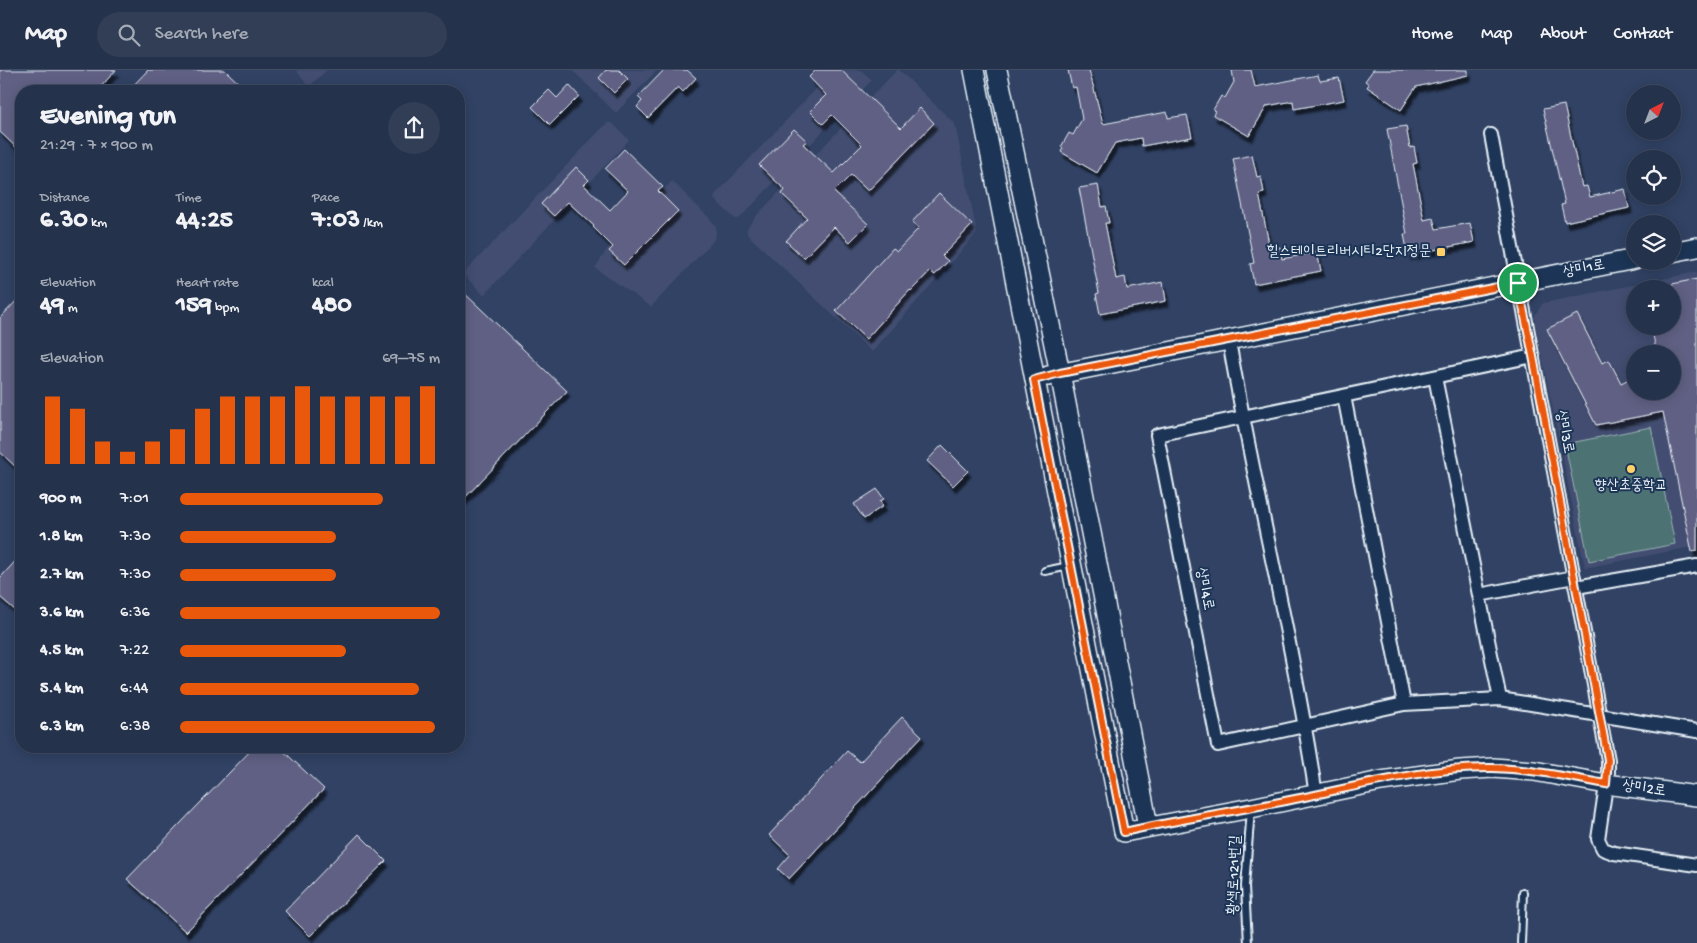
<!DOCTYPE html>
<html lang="en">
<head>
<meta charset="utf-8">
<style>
	:root { --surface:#25324b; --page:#313e55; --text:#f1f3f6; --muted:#a3aab5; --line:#424d63; --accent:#ea580c }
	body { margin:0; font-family:"Gochi Hand","Poor Story",sans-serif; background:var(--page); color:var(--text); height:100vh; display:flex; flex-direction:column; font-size:19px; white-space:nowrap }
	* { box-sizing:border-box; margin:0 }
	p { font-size:16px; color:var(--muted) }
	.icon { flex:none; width:28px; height:28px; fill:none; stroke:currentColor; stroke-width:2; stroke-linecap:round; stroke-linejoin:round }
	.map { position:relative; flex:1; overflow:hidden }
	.panel { position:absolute; left:15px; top:15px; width:450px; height:668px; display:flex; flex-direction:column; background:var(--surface); border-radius:20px; box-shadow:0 2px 12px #0003,0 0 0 1px var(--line) }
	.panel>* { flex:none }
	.needle { width:32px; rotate:42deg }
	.fabs { position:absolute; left:1626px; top:15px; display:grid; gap:10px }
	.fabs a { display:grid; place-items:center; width:55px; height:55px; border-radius:50%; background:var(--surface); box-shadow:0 2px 12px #0003,0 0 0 1px var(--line); font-size:25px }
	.pin { position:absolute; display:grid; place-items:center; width:42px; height:42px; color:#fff; margin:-21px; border:2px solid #fff; border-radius:50%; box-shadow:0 1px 5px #0007 }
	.round { display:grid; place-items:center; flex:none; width:52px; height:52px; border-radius:26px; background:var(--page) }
	.overview { display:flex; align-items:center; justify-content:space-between; height:85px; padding:0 25px }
	h1 { font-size:28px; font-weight:700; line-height:38px }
	.figures { display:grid; grid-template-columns:repeat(3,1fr); gap:8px; height:85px; padding:5px 25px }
	.figures div { display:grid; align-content:center }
	.figures b { font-size:25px; font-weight:700 }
	.figures small { font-size:14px; font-weight:400 }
	.figures p { font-size:14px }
	.chart { height:140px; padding:10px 25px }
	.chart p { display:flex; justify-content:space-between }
	.chart svg { width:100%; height:90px; margin-top:5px; stroke:var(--accent); stroke-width:6 }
	ul { padding:0 25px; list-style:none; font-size:16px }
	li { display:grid; grid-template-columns:80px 60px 1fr; align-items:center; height:38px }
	li i { height:12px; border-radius:6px; background:var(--accent) }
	header { display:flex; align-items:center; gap:30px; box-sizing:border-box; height:70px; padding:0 25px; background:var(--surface); border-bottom:1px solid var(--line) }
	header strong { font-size:24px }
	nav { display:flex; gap:28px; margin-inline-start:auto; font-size:18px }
	.search { width:350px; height:45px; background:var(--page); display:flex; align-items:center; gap:12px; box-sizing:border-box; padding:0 18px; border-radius:28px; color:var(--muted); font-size:19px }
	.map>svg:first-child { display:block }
	.built { fill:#424e71; fill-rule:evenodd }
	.green { fill:#4e7273; stroke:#9bb2b6 }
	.building { fill:#606184; stroke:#e8f1f8; filter:url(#shadow) }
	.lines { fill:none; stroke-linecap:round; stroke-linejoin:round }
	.lane-casing { stroke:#e8f1f8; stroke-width:10 }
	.street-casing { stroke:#e8f1f8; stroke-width:16 }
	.secondary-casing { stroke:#e8f1f8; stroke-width:22 }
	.lane { stroke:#1d3557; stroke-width:6 }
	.street { stroke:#1d3557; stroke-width:12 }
	.secondary { stroke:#1d3557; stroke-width:19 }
	.route-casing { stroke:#fff; stroke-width:10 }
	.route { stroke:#ea580c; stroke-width:6 }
	.poi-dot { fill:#ffd166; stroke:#1d3557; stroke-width:2 }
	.labels { text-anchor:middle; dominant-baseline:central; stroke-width:4; stroke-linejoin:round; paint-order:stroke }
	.poi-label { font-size:15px; fill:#e8f1f8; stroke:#1d3557; text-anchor:end }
	.street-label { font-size:15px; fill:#e8f1f8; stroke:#1d3557 }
</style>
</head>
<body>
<header>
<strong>Map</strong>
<div class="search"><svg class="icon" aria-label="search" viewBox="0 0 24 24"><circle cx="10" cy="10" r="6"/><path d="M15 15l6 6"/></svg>Search here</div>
<nav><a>Home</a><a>Map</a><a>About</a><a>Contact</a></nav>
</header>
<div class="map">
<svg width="1697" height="873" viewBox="0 0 1697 873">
	<defs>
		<filter id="shadow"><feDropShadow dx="3" dy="5.5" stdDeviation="1" flood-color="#0009"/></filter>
	</defs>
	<rect width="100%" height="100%" fill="#314264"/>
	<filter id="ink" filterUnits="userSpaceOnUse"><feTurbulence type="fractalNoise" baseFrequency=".02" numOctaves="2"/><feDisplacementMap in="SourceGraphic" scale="10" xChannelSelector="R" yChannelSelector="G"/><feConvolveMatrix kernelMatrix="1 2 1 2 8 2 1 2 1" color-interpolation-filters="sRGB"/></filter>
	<g filter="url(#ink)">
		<path class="built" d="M296,0H327L311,15H307Z
			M572,0H657L616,43Z
			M834,0H861L872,10L740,148L735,149L714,129L715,125Z
			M897,0H899L955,54L977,163L872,282L747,164V158L758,144Z
			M607,53H612L629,70L484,225L463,204Z
			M672,111L711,150L716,156V164L713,171L651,237L595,198L608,178Z
			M1697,202V476L1585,498L1534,247L1543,233ZM1635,219H1672V256H1635ZM1635,284H1672V321H1635Z"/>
		<path class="green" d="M1651,357L1675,474L1589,491L1565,374Z"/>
		<path class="building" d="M0,0H116L97,21H21V82L0,62Z
			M148,0H225L247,21H128Z
			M606,0H619L628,9L614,23L599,8Z
			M664,0H687L696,8L683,22L678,17L648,48L637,37L642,31L638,27Z
			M816,0H841L901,58L920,38L934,53L868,121L851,105L834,122L868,154L850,172L834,157L804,188L786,171L807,148L782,124L785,120L759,95L794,59L807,71L803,74L834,103L862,75L832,45L823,54L810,41L826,25L809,7Z
			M1068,0H1089L1103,54L1167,42L1168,48L1187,45L1192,67L1142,76L1141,68L1115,73L1097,103L1061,82L1063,78L1061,77L1069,63L1073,65L1082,49L1076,17L1072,18Z
			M1232,0H1251L1255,17L1318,5L1320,11L1339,8L1344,30L1294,39L1293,31L1267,36L1249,66L1213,45L1215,41L1213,40L1221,26L1225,28L1234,12Z
			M1373,0H1468V5L1416,17L1401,40L1367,17L1369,14L1365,11Z
			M569,15L579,26L550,55L532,37L549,20L557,28Z
			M1564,35L1582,117L1587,116L1590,127L1625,119L1629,138L1565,152L1561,135L1565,134L1543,39Z
			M1406,56L1410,78L1414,77L1417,93L1413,94L1424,150L1433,148L1436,159L1470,153L1474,172L1408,185L1404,164H1407L1387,59Z
			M624,79L663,117L658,121L678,141L624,195L609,181L613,177L593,157L594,156L568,132L554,146L541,134L576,97L589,110L584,115L610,140L628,121L605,99Z
			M1252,85L1257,107L1261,106L1264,123L1259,124L1270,179L1280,177L1282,189L1317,182L1321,201L1254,214L1250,194L1254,193L1233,89Z
			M1098,115L1102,137L1106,136L1109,153H1105L1116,209L1125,207L1127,219L1163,212L1166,231L1100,244L1096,224L1099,223L1079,118Z
			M939,123L972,155L942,186L948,191L935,205L930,201L911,221L910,220L866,269L836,241L893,178L897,181L919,158L912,152Z
			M1697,209V481L1692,482L1663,342L1596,355L1547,259L1577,244L1602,293L1609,290L1621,313L1635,306V321H1672V284H1657L1651,256H1672V214Z
			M459,218L567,321L459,434Z
			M21,226V402L0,382V248Z
			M942,375L968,401L953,416L927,391Z
			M877,419L884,429L880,431L883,436L864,449L854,434Z
			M21,485V536L16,541L0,527V508Z
			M902,647L922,666L789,809L778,799L790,785L769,765L847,681L860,692Z
			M255,676H278L324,719L186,862L127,809Z
			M359,764L386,791L310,866L285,841Z"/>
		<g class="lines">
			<defs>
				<path id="lane" d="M1045,501L1069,496
					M1248,873L1245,816L1251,739
					M1521,873L1523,823"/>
				<path id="street" d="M1491,65L1608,690V702L1598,769L1603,779L1614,783L1697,795
					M1229,271C1255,422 1293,572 1316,725
					M1533,286L1157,365L1218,675L1404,634L1500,629L1697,661
					M1435,307L1500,629
					M1344,326L1404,634
					M1576,517L1697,496
					M1479,525L1574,507"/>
				<path id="secondary" d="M974,0L1124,762L1251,738L1381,711L1460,700L1493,698L1534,701L1606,714L1697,726
					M997,0L1060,303L1148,756
					M1672,182L1697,177
					M1048,306L1635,189"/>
			</defs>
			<use href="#lane" class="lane-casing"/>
			<use href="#street" class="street-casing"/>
			<use href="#secondary" class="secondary-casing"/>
			<use href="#lane" class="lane"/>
			<use href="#street" class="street"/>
			<use href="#secondary" class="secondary"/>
		</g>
	</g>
	<g class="lines" filter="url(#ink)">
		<defs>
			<path id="route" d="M1518,213L1533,286L1608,690L1606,714C1569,707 1531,699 1493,698C1427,697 1360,716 1295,729C1238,741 1181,749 1124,762L1034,310L1060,303Z"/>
		</defs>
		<use href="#route" class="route-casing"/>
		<use href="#route" class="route"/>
	</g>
	<g class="poi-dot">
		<rect x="1436" y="177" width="10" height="10" rx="2.5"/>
		<circle cx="1631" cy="399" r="5"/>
	</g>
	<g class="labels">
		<g class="poi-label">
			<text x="1431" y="182">힐스테이트리버시티2단지정문</text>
			<text x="1631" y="416" text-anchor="middle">향산초중학교</text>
		</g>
		<g class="street-label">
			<text transform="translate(1584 199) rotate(-11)">상미1로</text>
			<text transform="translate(1564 362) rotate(79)">상미3로</text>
			<text transform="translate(1204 519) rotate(79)">상미4로</text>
			<text transform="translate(1644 719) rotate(8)">상미2로</text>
			<text transform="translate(1235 805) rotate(-88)">황색로121번길</text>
		</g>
	</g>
</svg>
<div class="fabs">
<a><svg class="needle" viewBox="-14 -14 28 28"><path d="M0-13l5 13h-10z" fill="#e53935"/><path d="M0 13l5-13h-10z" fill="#a3aab5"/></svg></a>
<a><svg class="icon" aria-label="locate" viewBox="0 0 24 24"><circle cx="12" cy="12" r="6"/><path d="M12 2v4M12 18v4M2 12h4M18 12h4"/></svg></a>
<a><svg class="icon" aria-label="layers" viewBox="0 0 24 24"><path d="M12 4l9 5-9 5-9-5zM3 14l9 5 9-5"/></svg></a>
<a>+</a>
<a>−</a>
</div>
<div class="pin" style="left:1518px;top:213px;background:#1e9e55"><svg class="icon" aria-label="arrive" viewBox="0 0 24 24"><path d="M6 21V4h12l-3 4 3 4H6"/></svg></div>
<section class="panel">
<div class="overview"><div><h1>Evening run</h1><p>21:29 · 7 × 900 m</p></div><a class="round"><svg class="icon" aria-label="share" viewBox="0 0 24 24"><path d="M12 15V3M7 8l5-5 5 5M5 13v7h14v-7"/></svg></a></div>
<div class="figures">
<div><p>Distance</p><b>6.30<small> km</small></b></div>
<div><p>Time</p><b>44:25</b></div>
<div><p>Pace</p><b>7:03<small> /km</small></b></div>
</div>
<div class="figures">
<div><p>Elevation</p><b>49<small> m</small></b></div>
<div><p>Heart rate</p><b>159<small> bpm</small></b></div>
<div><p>kcal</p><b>480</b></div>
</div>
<div class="chart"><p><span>Elevation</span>69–75 m</p>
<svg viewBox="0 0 160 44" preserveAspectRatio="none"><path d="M5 44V11M15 44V17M25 44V33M35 44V38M45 44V33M55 44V27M65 44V17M75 44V11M85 44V11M95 44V11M105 44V6M115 44V11M125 44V11M135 44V11M145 44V11M155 44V6"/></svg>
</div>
<ul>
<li><b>900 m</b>7:01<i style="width:78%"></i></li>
<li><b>1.8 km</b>7:30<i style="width:60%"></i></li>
<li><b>2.7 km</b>7:30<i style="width:60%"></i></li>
<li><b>3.6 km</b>6:36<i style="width:100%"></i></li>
<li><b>4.5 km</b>7:22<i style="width:64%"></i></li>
<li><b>5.4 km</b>6:44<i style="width:92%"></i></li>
<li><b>6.3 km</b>6:38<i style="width:98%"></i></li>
</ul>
</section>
</div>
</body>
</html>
